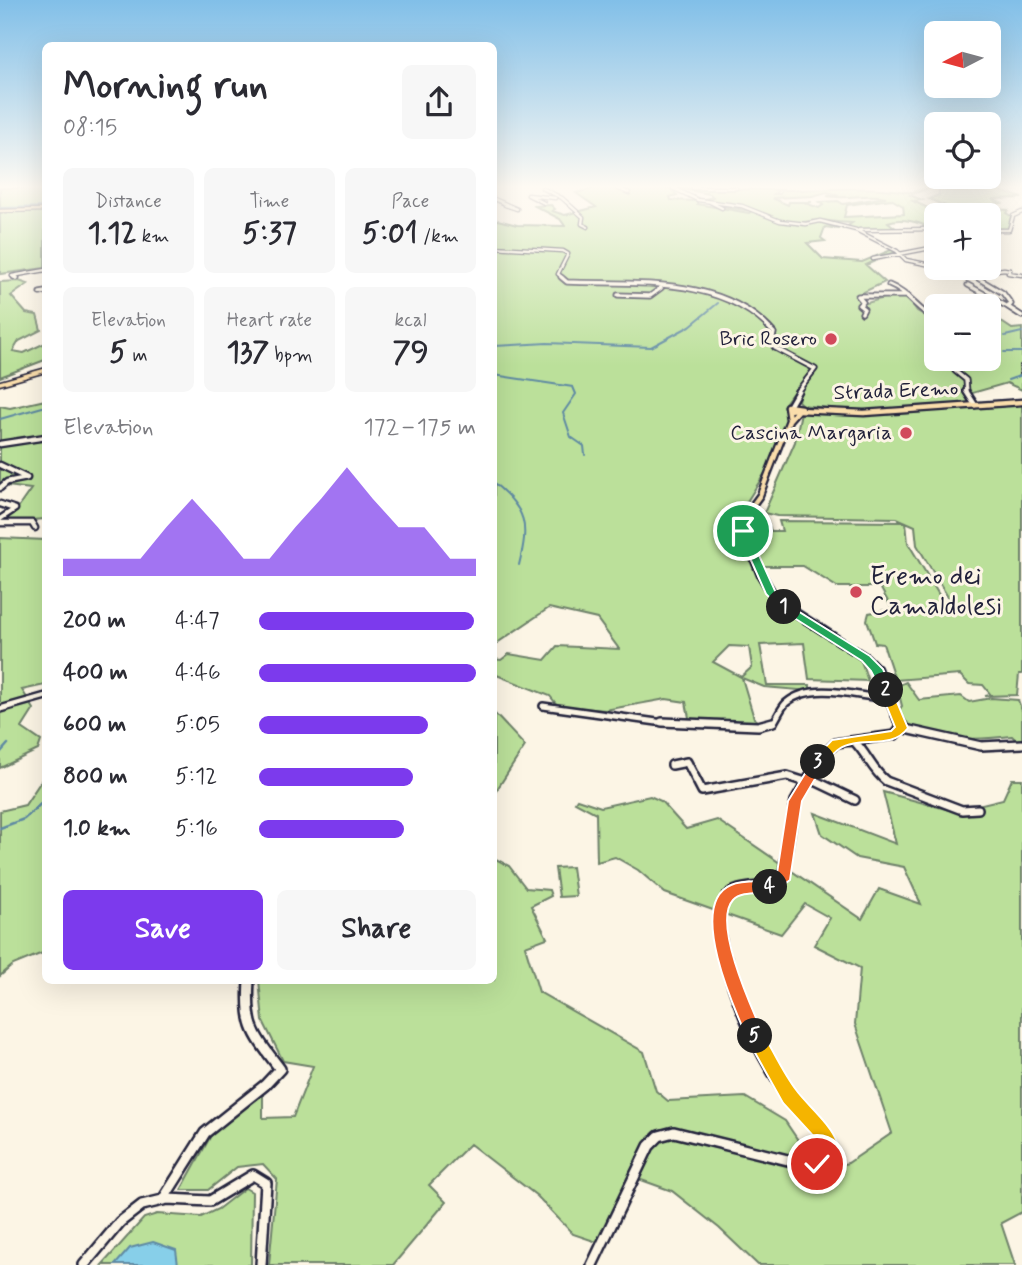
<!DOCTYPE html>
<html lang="en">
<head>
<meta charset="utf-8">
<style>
	:root { --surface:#fff; --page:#f7f7f7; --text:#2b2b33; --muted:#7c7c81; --accent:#7c3aed }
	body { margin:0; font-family:Mynerve,sans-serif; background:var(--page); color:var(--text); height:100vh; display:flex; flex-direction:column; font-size:26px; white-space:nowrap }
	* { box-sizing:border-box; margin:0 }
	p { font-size:23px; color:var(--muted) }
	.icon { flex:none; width:38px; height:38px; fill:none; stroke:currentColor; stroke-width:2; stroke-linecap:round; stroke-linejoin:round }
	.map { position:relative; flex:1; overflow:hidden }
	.sheet { position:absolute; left:42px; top:42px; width:455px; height:942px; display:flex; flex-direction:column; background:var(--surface); border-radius:10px; box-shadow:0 7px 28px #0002 }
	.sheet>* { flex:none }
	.needle { width:46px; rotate:264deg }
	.controls { position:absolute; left:924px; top:21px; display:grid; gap:14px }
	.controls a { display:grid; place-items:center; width:77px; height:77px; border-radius:10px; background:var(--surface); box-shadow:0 7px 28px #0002; font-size:35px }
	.pin { position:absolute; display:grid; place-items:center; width:60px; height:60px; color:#fff; margin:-30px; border:4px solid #fff; border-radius:50%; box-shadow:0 2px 7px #0007 }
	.km { position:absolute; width:35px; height:35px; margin:-18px; border-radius:50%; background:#222; color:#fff; font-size:19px; line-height:35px; text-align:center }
	.round { display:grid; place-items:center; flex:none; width:74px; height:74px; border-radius:10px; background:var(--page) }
	.headline { display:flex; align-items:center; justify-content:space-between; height:119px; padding:0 21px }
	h1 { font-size:38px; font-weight:700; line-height:52px }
	.figures { display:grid; grid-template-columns:repeat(3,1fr); gap:10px; height:119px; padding:7px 21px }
	.figures div { display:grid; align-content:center; border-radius:10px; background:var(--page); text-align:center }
	.figures b { font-size:30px; font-weight:700 }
	.figures small { font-size:19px; font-weight:400 }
	.figures p { font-size:19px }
	.chart { height:196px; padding:14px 21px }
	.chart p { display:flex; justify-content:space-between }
	.chart svg { width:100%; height:126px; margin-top:7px; fill:var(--accent); opacity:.7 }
	.action { display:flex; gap:14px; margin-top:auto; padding:14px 21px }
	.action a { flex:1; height:80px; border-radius:10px; background:var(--accent); color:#fff; font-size:28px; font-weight:700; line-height:80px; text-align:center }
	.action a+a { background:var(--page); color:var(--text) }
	ul { padding:0 21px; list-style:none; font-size:23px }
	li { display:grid; grid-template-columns:112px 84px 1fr; align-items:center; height:52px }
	li i { height:18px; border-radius:9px; background:var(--accent) }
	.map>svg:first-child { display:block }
	.green { fill:#bbe09a; stroke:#6e816a; stroke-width:2; fill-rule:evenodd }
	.water { fill:#87cfe9; stroke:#5f8aa3; stroke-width:2 }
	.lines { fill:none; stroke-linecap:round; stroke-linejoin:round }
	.stream-far1 { stroke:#5f8aa3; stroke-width:2 }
	.stream { stroke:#5f8aa3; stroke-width:2.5 }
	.minor-far5-casing { stroke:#22223b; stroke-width:5 }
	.minor-far4-casing { stroke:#22223b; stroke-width:7 }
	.minor-far3-casing { stroke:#22223b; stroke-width:9 }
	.minor-far2-casing { stroke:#22223b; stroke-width:10 }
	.minor-far1-casing { stroke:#22223b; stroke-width:12 }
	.minor-casing { stroke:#22223b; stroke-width:14 }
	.major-far4-casing { stroke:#22223b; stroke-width:5 }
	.major-far3-casing { stroke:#22223b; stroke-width:7 }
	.major-far2-casing { stroke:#22223b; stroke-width:9 }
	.major-far1-casing { stroke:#22223b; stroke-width:11 }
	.major-casing { stroke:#22223b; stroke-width:13 }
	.minor-far5 { stroke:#fcf5e5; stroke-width:2.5 }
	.minor-far4 { stroke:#fcf5e5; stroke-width:3.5 }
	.minor-far3 { stroke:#fcf5e5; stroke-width:4.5 }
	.minor-far2 { stroke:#fcf5e5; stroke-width:5 }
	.minor-far1 { stroke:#fcf5e5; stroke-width:7 }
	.minor { stroke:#fcf5e5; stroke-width:9 }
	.major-far4 { stroke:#faddab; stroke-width:2.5 }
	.major-far3 { stroke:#faddab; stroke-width:3.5 }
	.major-far2 { stroke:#faddab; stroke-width:4.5 }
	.major-far1 { stroke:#faddab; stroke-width:6 }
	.major { stroke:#faddab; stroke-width:8 }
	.split-1 { fill:#22a559; stroke:#fff; stroke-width:2 }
	.split-2 { fill:#22a559; stroke:#fff; stroke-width:2 }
	.split-3 { fill:#f5b400; stroke:#fff; stroke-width:2 }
	.split-4 { fill:#f0652b; stroke:#fff; stroke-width:2 }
	.split-5 { fill:#f0652b; stroke:#fff; stroke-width:2 }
	.split-6 { fill:#f5b400; stroke:#fff; stroke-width:2 }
	.poi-dot { fill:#d1495b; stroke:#fcf5e5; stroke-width:2.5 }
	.labels { text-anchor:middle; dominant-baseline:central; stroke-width:6; stroke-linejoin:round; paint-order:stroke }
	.far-poi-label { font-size:21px; fill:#22223b; stroke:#fcf5e5; text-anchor:end }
	.far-street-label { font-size:21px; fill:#22223b; stroke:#fcf5e5 }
	.poi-label { font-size:26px; fill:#22223b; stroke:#fcf5e5; text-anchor:start }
</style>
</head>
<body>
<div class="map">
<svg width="1022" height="1265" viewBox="0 0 1022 1265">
	<rect width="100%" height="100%" fill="#fcf5e5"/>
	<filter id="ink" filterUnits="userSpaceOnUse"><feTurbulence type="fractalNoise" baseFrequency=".0143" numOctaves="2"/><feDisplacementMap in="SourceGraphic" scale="14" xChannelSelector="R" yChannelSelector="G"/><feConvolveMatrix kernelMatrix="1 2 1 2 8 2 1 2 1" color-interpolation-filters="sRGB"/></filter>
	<g filter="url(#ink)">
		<path class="green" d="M0,188H45V268L0,274Z
			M596,188H670L677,195L670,197L671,200L697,201V204L749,213L752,211L725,207L730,204L700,200L713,197L710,194L676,188L779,190L774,194H780L781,190C822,191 869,185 906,192C914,194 920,188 928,188L910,195L922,200L913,201L930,209L948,207L929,199L939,195V189C947,187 954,192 963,190L960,188H1003L999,190L1022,198L992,199L1001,203L993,204L998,207L991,209L1008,210L1006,213L1011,216L1008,230H989V215H936V225L930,227L936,228L922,229L924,225C913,221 899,218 888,222L897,229H844L852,223C831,223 824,217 799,223L820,222L839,229L825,227L821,238L825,241L807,243L823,259L862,262L891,250L899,252L875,257L872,259L875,261L866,265L885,282L855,296L867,303L888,297H907L917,311L936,322V359H989V314L994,313L999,316L997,319L1012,329L1022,328V390L1007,383L965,395L971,404L859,412L802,405L798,401L801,388L797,387L783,406L788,415L770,465L739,514L740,534L772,604L860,658L868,681L809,679L804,643L760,645L767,685H810V691L764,687L742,678L754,718L762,724L690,723L686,702L666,699L605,710L558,706L550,696L494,674V659L501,660L509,654L545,660L557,646L619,649L597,619L549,608L494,645V219L517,225L565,226L560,219L535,206L551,205L555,209L552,211L565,215L596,207L576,193ZM827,192L839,195L827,196C846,200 865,193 886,197L843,204L838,201L819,202L823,205L819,208L805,203L812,202H789L788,205L772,198L812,196ZM891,199L903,206L904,214L844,217L847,205ZM729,646L749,647L752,667L741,677L713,662Z
			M19,281L28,284L11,296L26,313L37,315L41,330L19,341L13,351L24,353L45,343V360L0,377V282Z
			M45,400V519L1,522L17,509L31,489L0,485V406L10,408Z
			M1022,403V674H1019L1017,695L985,696L991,695L983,685L969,684L960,675L895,680L883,644L875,643L867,620L869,613L892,609L880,587H837L803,566H762C754,549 745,533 750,514L766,518L771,531H782L779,521L906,522L908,543L948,610L952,604L917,545L915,526L897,518L777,516L764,513L795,442L801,412L865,415Z
			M0,538L46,540L45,685L22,690L34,709L22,728L41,741L38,750L0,768Z
			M906,682L919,700L961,696L969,702L991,698L1018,700L1022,711V739L1016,740L1012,736C978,739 914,748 899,710L902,706L897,686Z
			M494,713L525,746L494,794Z
			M45,775V952L13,965L0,976V811L25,805Z
			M1012,779H1022V1212L1001,1223L1015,1265H758L719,1228L672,1191L633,1177L597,1242L573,1234L537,1196L470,1144L429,1185L446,1202L393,1265H269L277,1179L263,1164L237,1167L208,1190H181L214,1130L263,1092V1118L293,1117L313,1066L283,1061L263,1021L259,980H494V858L509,866L526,888L549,890L551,896L531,906L547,938L525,946L539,992L644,1052L656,1091L668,1101L745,1097L785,1121L808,1155L801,1174L848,1163L892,1133L855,1024L860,968L814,945L830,918L805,904L781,934L665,893L638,870L615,857L597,862L596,813L575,802L577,799L601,807L650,796L661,801L686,829L717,820L862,919L879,889L921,904L904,867L857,858L822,834L815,813L896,844L883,792L953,811L1003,799Z
			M572,867L576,896L559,897L555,868Z
			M245,1188L252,1192L251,1265H102L144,1218L157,1214L201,1217L218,1209Z"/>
		<path class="water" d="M153,1242L176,1250L178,1265H115L130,1248Z"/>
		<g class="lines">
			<path class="stream-far1" d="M0,208L46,207
				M1005,336L1022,332
				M494,346L547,343L651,347L690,326L718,303
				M1004,352H1022
				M494,375L573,387L576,394L563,413L571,437L584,446L585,455
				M1008,380L1022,375
				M0,419L46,406
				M494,483C527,511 529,524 519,565"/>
			<path class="stream" d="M0,753L8,744
				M0,828L24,819L46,799"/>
			<defs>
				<path id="minor-far5" d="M542,188L562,198L583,217L582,224L588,227
					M617,188L629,193
					M673,188L698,200L742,206L780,221L806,224L820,221L856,230L897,251L906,260L936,266
					M693,188H736
					M494,199L517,209L505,205
					M710,202L722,208
					M544,203L528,195L555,198
					M859,230L936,229
					M989,230H1009L1013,216L1022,212
					M494,247L563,251L568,254L558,274L563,278
					M873,259L936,247
					M941,268L967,274L1004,269L1010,270L1008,273L1022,275
					M973,275L979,278
					M17,278L12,276L46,270"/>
				<path id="minor-far4" d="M14,277L17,278
					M561,277L567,282C638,285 723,275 774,333L772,343L775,348L815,369L797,392
					M976,277L1003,293L1011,304L1008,307L1022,316
					M889,285C909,293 916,309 936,320
					M968,285L1008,307
					M40,293L46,292
					M618,295L650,296L661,288
					M862,313L864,309L859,305L863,302L858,296H908
					M956,359L959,362L955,371L966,380L967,392
					M1022,367V372"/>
				<path id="minor-far3" d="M966,391L975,405
					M790,405L798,391
					M0,444L46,437
					M0,465L27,478L7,482L0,488
					M0,504L15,509L0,519
					M0,523H32L35,528"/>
				<path id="minor-far2" d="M543,706L657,722L706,724
					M0,709L46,696
					M766,724L774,722C778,716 781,708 786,703C812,680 861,697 891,700"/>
				<path id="minor-far1" d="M662,722L758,726L773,722
					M854,741C867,754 872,770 886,781L962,810L978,809
					M672,765L687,762L702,791L787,776L806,782
					M809,778L855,800
					M726,962C721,940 709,898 739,889C754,885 768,887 782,880L795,801L821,757L836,743L895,735L901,728L981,746L1022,744"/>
				<path id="minor" d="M164,1198L205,1133L265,1085L280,1069C252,1032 246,1027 249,980
					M84,1265L120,1222L142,1205L167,1199L210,1201L253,1175L266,1183L261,1265
					M592,1265L649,1146L659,1136L674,1132L808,1165L821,1162L829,1155C826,1126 802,1115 787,1094C760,1055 737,1006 726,960"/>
				<path id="major-far4" d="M0,211L46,210"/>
				<path id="major-far3" d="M0,383L46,370"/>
				<path id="major-far2" d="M789,410L801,408L787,406L789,419
					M799,410L864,413L1022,402
					M746,538L744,517L760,495L789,420L797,411"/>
				<path id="major-far1" d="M745,536L761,575L777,601L866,658L877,669L899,724"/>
				<path id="major" d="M899,722L901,728"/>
			</defs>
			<use href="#minor-far5" class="minor-far5-casing"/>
			<use href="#minor-far4" class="minor-far4-casing"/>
			<use href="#minor-far3" class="minor-far3-casing"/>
			<use href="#minor-far2" class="minor-far2-casing"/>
			<use href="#minor-far1" class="minor-far1-casing"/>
			<use href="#minor" class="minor-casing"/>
			<use href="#major-far4" class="major-far4-casing"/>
			<use href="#major-far3" class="major-far3-casing"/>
			<use href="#major-far2" class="major-far2-casing"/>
			<use href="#major-far1" class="major-far1-casing"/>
			<use href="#major" class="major-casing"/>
			<use href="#minor-far5" class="minor-far5"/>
			<use href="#minor-far4" class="minor-far4"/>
			<use href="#minor-far3" class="minor-far3"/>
			<use href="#minor-far2" class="minor-far2"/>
			<use href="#minor-far1" class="minor-far1"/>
			<use href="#minor" class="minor"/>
			<use href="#major-far4" class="major-far4"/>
			<use href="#major-far3" class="major-far3"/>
			<use href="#major-far2" class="major-far2"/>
			<use href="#major-far1" class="major-far1"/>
			<use href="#major" class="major"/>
		</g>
	</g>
	<linearGradient id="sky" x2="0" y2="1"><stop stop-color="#81bfe8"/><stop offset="0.51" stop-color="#fefaf3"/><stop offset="1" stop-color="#fefaf3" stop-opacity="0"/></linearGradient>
	<rect width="1022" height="366" fill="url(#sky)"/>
	<path class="split-1" d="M743,528L748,531L776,593L788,605V609H780L766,594L738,531Z"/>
	<path class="split-2" d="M780,605H788L870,656L883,669L892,690L890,692H882L871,671L862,661L780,609Z"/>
	<path class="split-3" d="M886,686L892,690L908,728C891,751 859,735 839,749C833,753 828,760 823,766H814V759L832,740L891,731L895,727L880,690Z"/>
	<path class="split-4" d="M818,758L825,762L802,801L790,880L775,891H764V883L777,873L788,801L814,759Z"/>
	<path class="split-5" d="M770,881L777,887L775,891C763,895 742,890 733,900C712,923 753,1011 764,1036L755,1044L749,1042C735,1011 686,904 731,885C742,880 758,882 770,881Z"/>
	<path class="split-6" d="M755,1028L761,1030C773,1050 783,1073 797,1091C814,1114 868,1152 817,1173L810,1171L807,1164L818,1151L817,1140L783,1103L749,1042L747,1036Z"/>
	<g class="poi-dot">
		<circle cx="831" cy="339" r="7"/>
		<circle cx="906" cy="433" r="7"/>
		<circle cx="856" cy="592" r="7"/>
	</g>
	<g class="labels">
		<g class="far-poi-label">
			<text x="817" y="339">Bric Rosero</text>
			<text x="892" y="433">Cascina Margaria</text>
		</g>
		<g class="far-street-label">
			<text transform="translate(896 391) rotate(-2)">Strada Eremo</text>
		</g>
		<g class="poi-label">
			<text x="870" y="577">Eremo dei<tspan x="870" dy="30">Camaldolesi</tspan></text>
		</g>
	</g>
</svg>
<div class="controls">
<a><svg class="needle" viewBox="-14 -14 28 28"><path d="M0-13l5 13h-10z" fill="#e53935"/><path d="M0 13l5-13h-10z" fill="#7c7c81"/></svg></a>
<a><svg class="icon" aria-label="locate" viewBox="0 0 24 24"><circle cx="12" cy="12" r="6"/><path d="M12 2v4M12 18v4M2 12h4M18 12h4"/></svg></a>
<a>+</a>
<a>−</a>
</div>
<div class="pin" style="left:743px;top:531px;background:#1e9e55"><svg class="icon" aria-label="arrive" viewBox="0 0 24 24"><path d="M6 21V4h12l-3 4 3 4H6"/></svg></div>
<div class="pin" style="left:817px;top:1164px;background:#d93025"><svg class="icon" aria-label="check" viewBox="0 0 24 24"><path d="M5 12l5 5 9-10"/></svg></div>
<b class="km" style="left:784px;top:607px">1</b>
<b class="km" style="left:886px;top:690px">2</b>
<b class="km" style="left:818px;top:762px">3</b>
<b class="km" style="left:770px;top:887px">4</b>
<b class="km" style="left:755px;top:1036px">5</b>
<section class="sheet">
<div class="headline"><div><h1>Morning run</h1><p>08:15</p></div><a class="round"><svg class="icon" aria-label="share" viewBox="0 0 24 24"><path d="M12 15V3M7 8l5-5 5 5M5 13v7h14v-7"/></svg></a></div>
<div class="figures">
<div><p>Distance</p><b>1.12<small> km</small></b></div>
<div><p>Time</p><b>5:37</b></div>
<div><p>Pace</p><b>5:01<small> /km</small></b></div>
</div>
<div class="figures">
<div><p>Elevation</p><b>5<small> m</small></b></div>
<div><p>Heart rate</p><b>137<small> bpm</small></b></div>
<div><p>kcal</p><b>79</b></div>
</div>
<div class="chart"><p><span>Elevation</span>172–175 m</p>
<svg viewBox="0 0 160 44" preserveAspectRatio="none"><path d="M0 44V38L10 38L20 38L30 38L40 27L50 17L60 27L70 38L80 38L90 27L100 17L110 6L120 17L130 27L140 27L150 38L160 38V44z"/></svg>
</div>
<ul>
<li><b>200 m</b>4:47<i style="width:99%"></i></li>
<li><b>400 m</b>4:46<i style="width:100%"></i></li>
<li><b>600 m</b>5:05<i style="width:78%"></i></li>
<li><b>800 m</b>5:12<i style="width:71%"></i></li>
<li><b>1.0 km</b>5:16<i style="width:67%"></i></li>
</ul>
<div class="action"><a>Save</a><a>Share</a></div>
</section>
</div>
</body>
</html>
